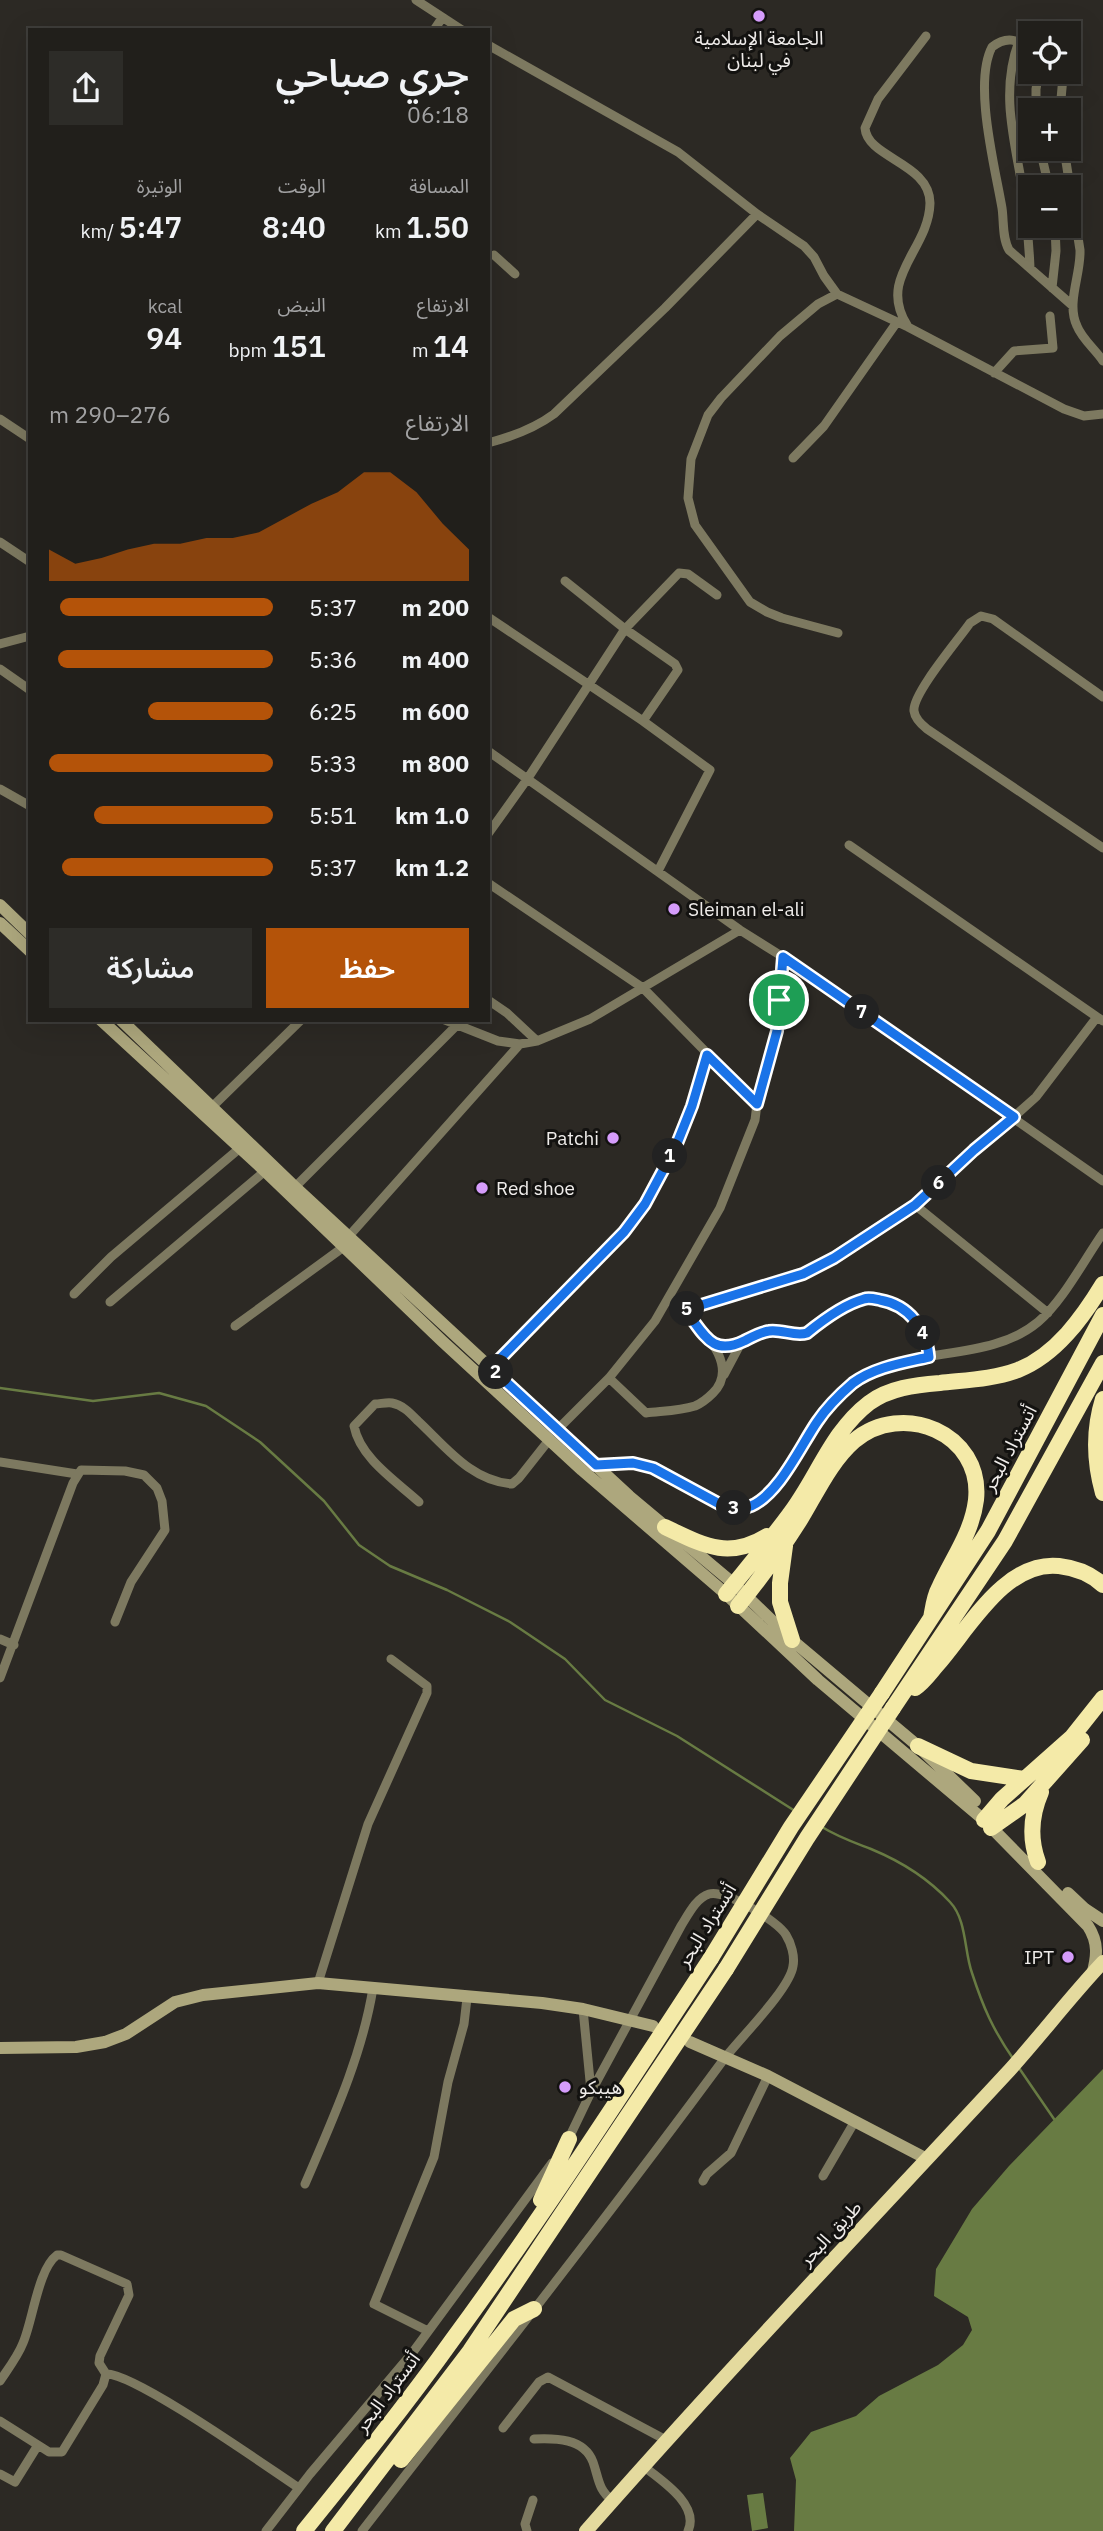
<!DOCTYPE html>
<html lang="ar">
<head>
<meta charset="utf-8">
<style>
	:root { --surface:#211f1b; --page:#2d2c28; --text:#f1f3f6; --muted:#a2a2a3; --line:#3e3d3a; --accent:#b45309 }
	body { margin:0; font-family:"IBM Plex Sans","Noto Sans Arabic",sans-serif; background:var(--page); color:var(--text); direction:rtl; height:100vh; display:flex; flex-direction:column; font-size:26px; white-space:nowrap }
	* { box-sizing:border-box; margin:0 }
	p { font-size:23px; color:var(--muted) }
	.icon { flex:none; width:38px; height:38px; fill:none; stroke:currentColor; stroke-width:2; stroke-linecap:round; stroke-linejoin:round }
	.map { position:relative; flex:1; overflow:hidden; direction:ltr }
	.drawer { position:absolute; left:28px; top:28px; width:462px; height:994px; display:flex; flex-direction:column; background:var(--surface); border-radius:0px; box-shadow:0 7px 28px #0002,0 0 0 2px var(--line); direction:rtl }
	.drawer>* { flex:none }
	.controls { position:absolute; left:1018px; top:21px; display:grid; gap:14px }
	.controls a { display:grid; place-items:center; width:63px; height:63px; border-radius:0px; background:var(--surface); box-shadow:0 7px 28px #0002,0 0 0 2px var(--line); font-size:35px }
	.pin { position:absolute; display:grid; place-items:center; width:60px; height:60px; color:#fff; margin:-30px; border:4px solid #fff; border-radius:50%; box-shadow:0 2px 7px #0007 }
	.km { position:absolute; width:35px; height:35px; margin:-18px; border-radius:50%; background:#222; color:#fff; font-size:19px; line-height:35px; text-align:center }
	.round { display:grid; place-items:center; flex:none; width:74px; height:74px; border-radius:0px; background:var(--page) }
	.headline { display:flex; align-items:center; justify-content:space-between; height:119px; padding:0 21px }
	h1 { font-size:38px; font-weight:600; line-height:52px }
	.stats { display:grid; grid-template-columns:repeat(3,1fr); gap:10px; height:119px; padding:7px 21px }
	.stats div { display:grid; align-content:center }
	.stats b { font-size:30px; font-weight:600 }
	.stats small { font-size:19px; font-weight:400 }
	.stats p { font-size:19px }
	.chart { height:196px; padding:14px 21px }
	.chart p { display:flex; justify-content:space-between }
	.chart svg { width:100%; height:126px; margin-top:7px; fill:var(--accent); opacity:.7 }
	.cta { display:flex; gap:14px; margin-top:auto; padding:14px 21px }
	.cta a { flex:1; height:80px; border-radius:0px; background:var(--accent); color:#fff; font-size:28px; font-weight:600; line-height:80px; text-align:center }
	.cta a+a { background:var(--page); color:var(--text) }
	ul { padding:0 21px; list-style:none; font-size:23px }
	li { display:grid; grid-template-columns:112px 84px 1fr; align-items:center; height:52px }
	li i { height:18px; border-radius:9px; background:var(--accent) }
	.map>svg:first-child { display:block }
	.water { fill:#687b43 }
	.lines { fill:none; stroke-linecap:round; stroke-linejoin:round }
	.stream { stroke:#687b43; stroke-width:2.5 }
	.minor { stroke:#7d7960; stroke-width:9 }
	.secondary { stroke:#ada77d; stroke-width:12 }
	.trunk { stroke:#e4da9e; stroke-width:14 }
	.motorway { stroke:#f4eaa8; stroke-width:16 }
	.motorway-bridge { stroke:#f4eaa8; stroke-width:16 }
	.route-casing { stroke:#fff; stroke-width:14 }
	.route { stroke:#1a73e8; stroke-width:9 }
	.poi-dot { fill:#d59cfb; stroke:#131210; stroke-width:2.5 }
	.labels { text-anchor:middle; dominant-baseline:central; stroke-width:6; stroke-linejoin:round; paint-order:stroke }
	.poi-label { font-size:19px; fill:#efecea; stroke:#131210; text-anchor:start }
	.street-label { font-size:19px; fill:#efecea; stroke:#131210 }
</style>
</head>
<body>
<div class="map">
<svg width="1103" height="2531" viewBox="0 0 1103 2531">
	<rect width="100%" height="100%" fill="#2c2924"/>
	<path class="water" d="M1103,2069V2531H794L796,2480L790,2458L811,2432L856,2416L879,2396L938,2365L963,2345L972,2330L968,2317L934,2296L936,2269L972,2209L1009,2166Z
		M763,2493L768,2528L752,2531L747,2495Z"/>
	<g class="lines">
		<path class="stream" d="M0,1388L93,1401L159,1393L206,1406L260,1442L324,1501L359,1545L390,1566L447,1590L510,1622L565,1659L605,1700L677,1736L795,1811
			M822,1827C838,1837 853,1842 871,1849C900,1861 929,1879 950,1902C967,1920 964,1951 972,1973C983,2007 993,2030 1014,2060
			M1019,2068L1054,2119"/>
		<path class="minor" d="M416,0L462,30
			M434,30L442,18
			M1019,41C999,94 1016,145 1024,197C1027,221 1029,244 1030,268
			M488,45L678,152L757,214L804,246L814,257L824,276L837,294L908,327L1064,409L1084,416L1103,414
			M1031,49C1017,39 1006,36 992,47C973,83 995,167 1002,208C1004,221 1002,238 1009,250L1073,306
			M1036,110V89L1039,72
			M1060,110L1063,77L1060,72
			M1040,149L1049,187
			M1064,149L1080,250C1081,275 1066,303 1077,326C1082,339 1095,349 1103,361
			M494,255L515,274
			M1052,288L1056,251L1055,226
			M837,294L818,304L780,336L721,398L708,415L691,459L688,498L695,525L750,602L767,612L782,618L838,633
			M907,325C877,277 929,250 930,203C930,163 867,158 865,128L878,99L926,36
			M994,373L1014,351L1053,348L1050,316
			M0,419L30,439
			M488,443C511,437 535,428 554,414L665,308L757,214
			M793,458L824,426L897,322
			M0,542L30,562
			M565,581L625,629L679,573L688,574L717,595
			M488,617L643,721L710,770L658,871
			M0,644L30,636
			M0,669L30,690
			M1103,697L993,619L981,616L970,623C959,639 912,694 914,711C915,719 922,725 927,729L1103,848
			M488,751L740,930L783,957L1103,1181
			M0,789L30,806
			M488,834L528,778L625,629L675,664L678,670L643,721
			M849,845L1097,1017
			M488,883L643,988L757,1104
			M488,1000L507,1013L537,1041
			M445,1020L498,1041L520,1044L537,1041L590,1019L740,930
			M212,1107L301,1020
			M295,1187L456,1026
			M915,1205L1048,1313
			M349,1236L520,1044
			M74,1294L111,1257L240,1148
			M668,1299L685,1310L802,1274L834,1258L915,1205L1036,1097L1097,1017L1103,1021
			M110,1302L265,1171
			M235,1326L345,1246
			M715,1345C734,1353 749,1335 768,1331C781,1328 795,1337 807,1333C823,1320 844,1304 864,1299C869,1297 875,1299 880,1300C909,1305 927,1329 929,1358
			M491,1368L624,1232L644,1204L675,1145L692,1106L707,1055
			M724,1375L741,1343
			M609,1378L646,1413C662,1411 679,1411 695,1406C702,1403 707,1399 713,1393C740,1366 703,1331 685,1310
			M558,1429L609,1378L655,1321L720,1208L755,1120L757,1104L777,1031L783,957
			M0,1462L77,1474
			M596,1465C615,1463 634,1461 653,1468C680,1478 721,1516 749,1507C777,1499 808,1432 827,1409C834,1399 844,1391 854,1383C905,1344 988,1364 1038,1322C1063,1301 1084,1260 1103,1233
			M419,1502C396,1481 360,1458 354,1426L375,1404C380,1404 387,1402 392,1403C403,1405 411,1414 418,1421C446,1447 471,1481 512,1484L519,1478L549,1440
			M0,1639L14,1645
			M0,1678L73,1483L81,1470L125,1471L144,1475L157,1488L162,1501L165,1530L131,1582L115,1622
			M318,1983L368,1824L427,1693V1686L391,1659
			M583,2009L591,2091
			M823,2176L855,2121
			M703,2181L707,2174L731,2153L768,2076
			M305,2184C332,2121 362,2056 373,1988
			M428,2331L374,2304L434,2157L448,2082L464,2024L467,1998
			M0,2381C8,2369 18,2356 23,2343C33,2320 38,2269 57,2255H61L127,2284L129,2295L100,2356L99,2363L106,2374
			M0,2421L49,2452H62L103,2385L106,2374C135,2373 267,2467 299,2488
			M503,2428L539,2382L548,2377L666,2440
			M534,2439C555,2438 584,2438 593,2462C599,2479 598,2490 613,2501
			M643,2466C661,2480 700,2505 688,2531
			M0,2474L15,2482L38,2445
			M266,2531L310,2474L413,2352L552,2163
			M362,2531C484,2374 606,2219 724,2059C740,2038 790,1989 793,1966C795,1956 791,1943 786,1935C778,1921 725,1889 709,1894C696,1898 688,1915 681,1926L591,2092L568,2140
			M527,2531L525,2524L533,2500"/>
		<path class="secondary" d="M0,905L30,934
			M0,923L30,951
			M101,1020L265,1171L442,1341L582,1470L726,1594L818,1680L984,1820L1088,1926C1099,1943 1097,1957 1092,1975
			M121,1020L295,1187L629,1496L734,1584L792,1640L918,1746L975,1801
			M1068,1893L1085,1909L1103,1921
			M690,2042L768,2076L927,2159
			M0,2048L76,2047L105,2042L126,2034L175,2002L203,1995L318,1983L542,2003L583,2009L653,2026"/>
		<path class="trunk" d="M586,2531C723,2375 865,2226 1006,2074C1039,2038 1069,1998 1103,1962"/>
		<path class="motorway" d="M1103,1399C1093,1431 1094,1461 1103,1493
			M665,1527C703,1545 728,1560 767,1536
			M785,1546L780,1583V1602L792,1640
			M726,1594C747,1568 769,1542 789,1515C817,1479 831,1432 869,1403C889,1388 915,1385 940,1383C966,1380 994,1379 1018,1370C1056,1355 1083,1317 1103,1284
			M738,1606C760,1579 781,1550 800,1520C816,1494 830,1462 854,1441C902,1400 983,1433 976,1500C972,1533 952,1559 939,1588C934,1597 933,1608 931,1618
			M915,1688C924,1682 930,1673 937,1665C968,1630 1005,1560 1059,1566C1076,1568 1090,1573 1103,1585
			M882,1693L988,1531L1103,1315
			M893,1708L1005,1541L1103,1363
			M918,1746L971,1771L1024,1779
			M984,1820L1002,1799L1072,1737L1103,1698
			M991,1828L1025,1804L1082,1740
			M1038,1862C1029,1838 1031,1815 1041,1792
			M541,2200L569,2139
			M401,2460L514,2319L534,2309
			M304,2531C355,2468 406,2405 453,2339C544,2215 627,2086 711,1958
			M333,2531L470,2351L726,1969"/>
		<path class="motorway-bridge" d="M711,1958L791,1827L882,1693
			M726,1969L807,1838L893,1708"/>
	</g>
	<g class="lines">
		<defs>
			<path id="route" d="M783,957L1014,1117L974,1150L915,1205L834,1258L803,1274L685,1310C704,1333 711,1357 744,1341C752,1337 761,1332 769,1331C782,1329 795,1337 807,1333C823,1320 845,1304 864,1299C869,1297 875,1299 880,1300C909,1305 927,1329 929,1357C903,1363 875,1367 853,1383C839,1395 827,1407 817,1422C800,1447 779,1494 751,1506C743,1510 734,1508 725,1507L653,1468L633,1463L596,1465L491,1368L624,1232L645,1204L676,1146L692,1106L707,1055L757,1104L777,1031Z"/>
		</defs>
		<use href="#route" class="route-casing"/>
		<use href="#route" class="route"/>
	</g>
	<g class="poi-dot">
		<circle cx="759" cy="16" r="7"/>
		<circle cx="674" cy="909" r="7"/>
		<circle cx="613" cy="1138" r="7"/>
		<circle cx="482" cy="1188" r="7"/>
		<circle cx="1068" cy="1957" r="7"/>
		<circle cx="565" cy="2087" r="7"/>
	</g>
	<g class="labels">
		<g class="poi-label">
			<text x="759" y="38" text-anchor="middle">الجامعة الإسلامية<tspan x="759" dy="22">في لبنان</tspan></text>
			<text x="688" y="909">Sleiman el-ali</text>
			<text x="599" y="1138" text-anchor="end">Patchi</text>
			<text x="496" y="1188">Red shoe</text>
			<text x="1054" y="1957" text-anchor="end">IPT</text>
			<text x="579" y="2087">هيبكو</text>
		</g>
		<g class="street-label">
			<text transform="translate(1009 1448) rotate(-62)">أتستراد البحر</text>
			<text transform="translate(706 1925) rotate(-58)">أتستراد البحر</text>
			<text transform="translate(830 2233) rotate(-47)">طريق البحر</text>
			<text transform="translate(387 2392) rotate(-53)">أتستراد البحر</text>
		</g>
	</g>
</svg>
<div class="controls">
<a><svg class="icon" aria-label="locate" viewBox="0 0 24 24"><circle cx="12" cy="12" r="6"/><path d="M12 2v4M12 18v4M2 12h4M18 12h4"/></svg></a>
<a>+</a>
<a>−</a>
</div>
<div class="pin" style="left:779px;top:1000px;background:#1e9e55"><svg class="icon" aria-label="arrive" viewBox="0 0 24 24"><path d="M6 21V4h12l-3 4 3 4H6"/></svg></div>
<b class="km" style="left:670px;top:1156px">1</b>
<b class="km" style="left:496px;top:1372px">2</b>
<b class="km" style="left:734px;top:1508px">3</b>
<b class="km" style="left:923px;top:1333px">4</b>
<b class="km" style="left:687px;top:1309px">5</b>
<b class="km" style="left:939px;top:1183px">6</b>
<b class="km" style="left:862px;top:1012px">7</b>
<section class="drawer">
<div class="headline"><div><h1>جري صباحي</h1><p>06:18</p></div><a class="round"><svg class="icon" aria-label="share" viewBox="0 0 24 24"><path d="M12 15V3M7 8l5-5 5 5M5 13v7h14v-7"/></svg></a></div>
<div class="stats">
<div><p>المسافة</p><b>1.50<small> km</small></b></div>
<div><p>الوقت</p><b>8:40</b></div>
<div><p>الوتيرة</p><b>5:47<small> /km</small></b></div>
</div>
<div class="stats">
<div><p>الارتفاع</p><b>14<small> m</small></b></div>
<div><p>النبض</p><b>151<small> bpm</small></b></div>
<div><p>kcal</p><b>94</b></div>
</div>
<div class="chart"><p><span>الارتفاع</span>276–290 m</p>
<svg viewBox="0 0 160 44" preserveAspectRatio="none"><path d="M0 44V33L10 38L20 36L30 33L40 31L50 31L60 29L70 29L80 27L90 22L100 17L110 13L120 6L130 6L140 13L150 24L160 33V44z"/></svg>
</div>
<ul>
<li><b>200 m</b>5:37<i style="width:95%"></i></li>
<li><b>400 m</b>5:36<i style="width:96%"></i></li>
<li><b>600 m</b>6:25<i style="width:56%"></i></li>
<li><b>800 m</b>5:33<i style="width:100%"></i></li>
<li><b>1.0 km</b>5:51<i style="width:80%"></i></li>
<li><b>1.2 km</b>5:37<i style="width:94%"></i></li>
</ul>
<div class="cta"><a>حفظ</a><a>مشاركة</a></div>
</section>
</div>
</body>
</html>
